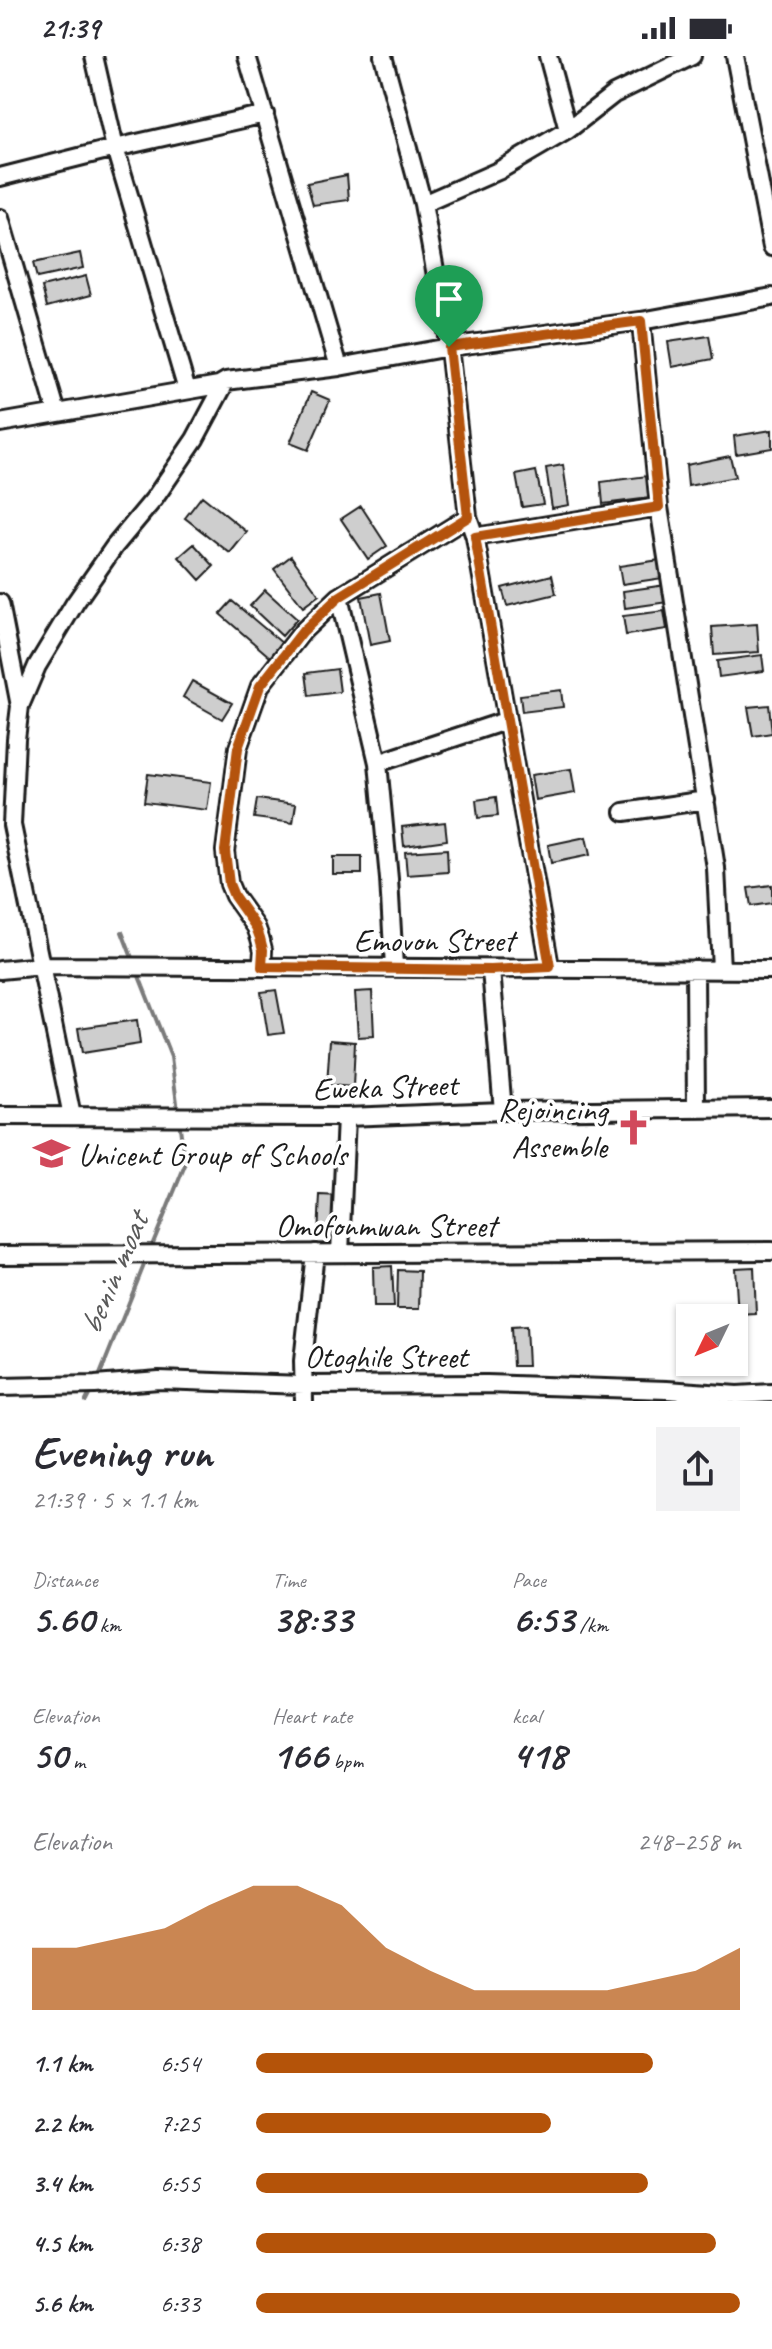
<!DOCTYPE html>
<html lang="en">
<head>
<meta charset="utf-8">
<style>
	:root { --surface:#fff; --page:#f2f2f3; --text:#2b2b33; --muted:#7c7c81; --accent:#b45309 }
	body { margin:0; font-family:Caveat,sans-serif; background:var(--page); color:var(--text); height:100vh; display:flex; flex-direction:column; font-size:30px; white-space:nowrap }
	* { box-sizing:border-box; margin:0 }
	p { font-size:26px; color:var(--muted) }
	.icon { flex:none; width:44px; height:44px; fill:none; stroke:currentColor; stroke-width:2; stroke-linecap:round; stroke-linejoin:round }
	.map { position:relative; height:1345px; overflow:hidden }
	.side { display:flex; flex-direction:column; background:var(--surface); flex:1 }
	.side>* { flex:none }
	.needle { width:52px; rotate:227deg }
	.fabs { position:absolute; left:676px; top:1248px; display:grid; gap:16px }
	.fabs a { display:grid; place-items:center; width:72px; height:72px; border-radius:0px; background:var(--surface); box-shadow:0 2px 6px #0004; font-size:40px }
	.pin { position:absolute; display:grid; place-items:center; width:68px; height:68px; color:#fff; margin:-82px -34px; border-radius:50% 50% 50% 0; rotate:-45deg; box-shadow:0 0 8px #0007 }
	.pin .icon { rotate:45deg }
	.round { display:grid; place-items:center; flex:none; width:84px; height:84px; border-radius:0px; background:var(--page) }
	.head { display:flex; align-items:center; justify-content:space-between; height:136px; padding:0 32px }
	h1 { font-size:44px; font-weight:700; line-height:60px }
	.stats { display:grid; grid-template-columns:repeat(3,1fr); gap:12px; height:136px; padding:8px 32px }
	.stats div { display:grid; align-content:center }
	.stats b { font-size:40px; font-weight:700 }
	.stats small { font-size:22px; font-weight:400 }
	.stats p { font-size:22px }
	.chart { height:224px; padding:16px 32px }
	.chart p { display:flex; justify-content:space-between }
	.chart svg { width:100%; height:144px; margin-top:8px; fill:var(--accent); opacity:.7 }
	ul { padding:0 32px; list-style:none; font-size:26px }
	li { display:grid; grid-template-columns:128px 96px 1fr; align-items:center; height:60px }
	li i { height:20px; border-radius:10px; background:var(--accent) }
	.status { display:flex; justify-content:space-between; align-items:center; height:56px; padding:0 40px; background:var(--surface); direction:ltr }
	.status svg { height:22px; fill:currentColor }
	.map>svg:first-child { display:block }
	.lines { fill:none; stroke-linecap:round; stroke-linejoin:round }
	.stream { stroke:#7a7a7a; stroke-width:4 }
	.building { fill:#cecece; stroke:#1c1c1c; stroke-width:2 }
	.minor-casing { stroke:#1c1c1c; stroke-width:22 }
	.minor { stroke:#fff; stroke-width:16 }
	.route-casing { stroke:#fff; stroke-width:16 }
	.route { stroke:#b45309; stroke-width:10 }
	.labels { text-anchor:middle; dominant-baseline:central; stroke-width:7; stroke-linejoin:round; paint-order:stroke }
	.street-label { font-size:32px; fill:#1c1c1c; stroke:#fff }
	.poi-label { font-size:32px; fill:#1c1c1c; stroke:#fff; text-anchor:end }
	.water-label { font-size:34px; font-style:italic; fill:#5a5a5a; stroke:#fff }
</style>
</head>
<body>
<div class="status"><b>21:39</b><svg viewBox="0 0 49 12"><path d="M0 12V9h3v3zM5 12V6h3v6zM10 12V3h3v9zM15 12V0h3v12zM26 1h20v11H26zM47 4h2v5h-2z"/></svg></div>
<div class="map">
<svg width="772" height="1345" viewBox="0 0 772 1345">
	<rect width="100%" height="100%" fill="#fff"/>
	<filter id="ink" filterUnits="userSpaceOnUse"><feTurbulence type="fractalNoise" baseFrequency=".0125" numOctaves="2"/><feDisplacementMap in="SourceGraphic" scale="16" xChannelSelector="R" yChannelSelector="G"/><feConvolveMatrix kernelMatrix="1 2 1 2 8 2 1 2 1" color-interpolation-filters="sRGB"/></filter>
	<g filter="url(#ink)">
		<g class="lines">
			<path class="stream" d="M122,876L134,907
				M137,915L171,1001L178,1055
				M151,1192L185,1109L179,1064
				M97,1326L146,1204
				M86,1345L92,1333"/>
		</g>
		<path class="building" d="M347,119L349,144L313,149L307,127Z
			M80,197L83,212L37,222L33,207Z
			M86,220L91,239L47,251L42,231Z
			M709,280L713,303L672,311L668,286Z
			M311,336L330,344L308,394L290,387Z
			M772,374V392L736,398L734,380Z
			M730,400L735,421L688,430L686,409Z
			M563,409L569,449L552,452L546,412Z
			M536,415L543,448L522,451L516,419Z
			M647,420L650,442L603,448L601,426Z
			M202,440L247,476L230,497L185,462Z
			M361,450L387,490L368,503L341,463Z
			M194,488L214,510L200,524L179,501Z
			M291,500L319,539L303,551L274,513Z
			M660,504L663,522L622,528L619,510Z
			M552,519L556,538L507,550L502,532Z
			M666,529L668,546L625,552L623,535Z
			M265,534L297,563L282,580L250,550Z
			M381,537L390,585L370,589L361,541Z
			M232,545L289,593L277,607L220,558Z
			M664,555L667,573L626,579L623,560Z
			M757,568L759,596L714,599L712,571Z
			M762,599L764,615L719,621L717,605Z
			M337,613L340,636L309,640L306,617Z
			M192,625L232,647L222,663L183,641Z
			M561,634L563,651L522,656L520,639Z
			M769,649L772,677L753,680L748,651Z
			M571,713L575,737L535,744L531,719Z
			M148,718L211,726L207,754L144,746Z
			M496,741L498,760L478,762L476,744Z
			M257,743L296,748L293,767L254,762Z
			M445,766L447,784L404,790L402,771Z
			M586,781L590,799L551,807L548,789Z
			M447,793L448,816L407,819L405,796Z
			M333,801H362V818H333Z
			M772,829V847L751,850L748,832Z
			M276,934L284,977L268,979L261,936Z
			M372,935L374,980L358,981L355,936Z
			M137,964L140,988L82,997L78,972Z
			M330,984L355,986L353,1031L327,1029Z
			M320,1139L339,1140L337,1181L318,1180Z
			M392,1210L394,1251H374L373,1211Z
			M754,1211L756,1258L738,1259L735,1212Z
			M398,1214L420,1215L419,1253H397Z
			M526,1270L528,1310H513L511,1271Z"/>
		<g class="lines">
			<defs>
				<path id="minor" d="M94,0L115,92L187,334
					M247,0L339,311
					M383,0L423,148L449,291L468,461L475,481L550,911
					M548,0L568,74
					M735,0L772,191
					M0,121L115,92L265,58
					M423,148L498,115L568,74L614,38L692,0
					M0,162L57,357
					M641,265L659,451L716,812L721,913
					M0,367L219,329L226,325L339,311L449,291L641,265L772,241
					M475,481L659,451
					M339,541L378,707L389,823L394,911
					M0,547L20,650
					M378,707L505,665
					M624,756L706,744
					M262,911L263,894L260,882L256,871L234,840L229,828L225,795L238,692L260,630L303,575L339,541L468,461
					M695,913L696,1052
					M0,914L42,910L772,914
					M491,914L503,1055
					M0,1060L346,1061L503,1055L772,1052
					M72,1060L12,769L16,683L20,650L37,610L75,547L114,491L154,443L195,383L226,325
					M340,1197L346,1061
					M0,1199L772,1195
					M0,1331L95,1329L159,1324L304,1329L487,1328L667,1334L737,1339L772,1337
					M304,1345L303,1305L315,1197"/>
			</defs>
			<use href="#minor" class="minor-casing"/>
			<use href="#minor" class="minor"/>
		</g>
	</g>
	<g class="lines" filter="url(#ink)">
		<defs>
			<path id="route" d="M641,265L659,451L475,481L550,911L491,914L262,911L263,894L260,882L256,871L234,840L229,828L225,795L238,692L260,630L303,575L339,541L468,461L449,291Z"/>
		</defs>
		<use href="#route" class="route-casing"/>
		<use href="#route" class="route"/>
	</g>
	<defs>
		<symbol id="church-bare" viewBox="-9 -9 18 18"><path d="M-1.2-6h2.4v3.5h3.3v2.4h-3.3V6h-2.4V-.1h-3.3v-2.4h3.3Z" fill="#d1495b" stroke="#fff" stroke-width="2.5" paint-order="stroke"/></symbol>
		<symbol id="school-bare" viewBox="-9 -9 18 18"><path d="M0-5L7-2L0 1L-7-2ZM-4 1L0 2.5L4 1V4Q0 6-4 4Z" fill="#d1495b" stroke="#fff" stroke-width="2.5" paint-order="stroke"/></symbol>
	</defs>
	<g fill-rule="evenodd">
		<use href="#church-bare" x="608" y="1046" width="51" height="51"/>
		<use href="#school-bare" x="26" y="1072" width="51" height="51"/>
	</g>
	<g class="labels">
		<g class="street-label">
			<text x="434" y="884">Emovon Street</text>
			<text transform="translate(385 1031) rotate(-2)">Eweka Street</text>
			<text x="386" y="1169">Omofonmwan Street</text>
			<text x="386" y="1300">Otoghile Street</text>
		</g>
		<g class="poi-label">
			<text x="607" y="1053">Rejoincing<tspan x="607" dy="37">Assemble</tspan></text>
			<text x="78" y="1098" text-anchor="start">Unicent Group of Schools</text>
		</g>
		<g class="water-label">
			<text transform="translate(113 1218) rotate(-67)">benin moat</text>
		</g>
	</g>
</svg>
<div class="fabs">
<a><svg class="needle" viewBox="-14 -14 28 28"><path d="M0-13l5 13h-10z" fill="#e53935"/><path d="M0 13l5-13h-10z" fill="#7c7c81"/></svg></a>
</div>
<div class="pin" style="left:449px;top:291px;background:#1e9e55"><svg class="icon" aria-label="arrive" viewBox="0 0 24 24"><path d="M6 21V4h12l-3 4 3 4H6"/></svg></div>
</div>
<section class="side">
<div class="head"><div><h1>Evening run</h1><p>21:39 · 5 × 1.1 km</p></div><a class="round"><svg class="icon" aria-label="share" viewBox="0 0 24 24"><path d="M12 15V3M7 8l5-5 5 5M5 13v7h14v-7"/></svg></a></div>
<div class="stats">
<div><p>Distance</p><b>5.60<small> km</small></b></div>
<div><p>Time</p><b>38:33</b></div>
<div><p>Pace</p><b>6:53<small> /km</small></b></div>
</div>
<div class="stats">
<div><p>Elevation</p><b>50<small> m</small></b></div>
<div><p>Heart rate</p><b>166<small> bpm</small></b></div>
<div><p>kcal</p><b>418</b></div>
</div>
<div class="chart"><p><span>Elevation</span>248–258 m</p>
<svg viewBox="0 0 160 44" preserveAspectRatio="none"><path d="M0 44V25L10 25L20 22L30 19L40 12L50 6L60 6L70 12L80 25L90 32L100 38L110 38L120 38L130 38L140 35L150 32L160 25V44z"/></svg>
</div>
<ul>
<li><b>1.1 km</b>6:54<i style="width:82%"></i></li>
<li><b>2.2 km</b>7:25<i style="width:61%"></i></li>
<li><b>3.4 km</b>6:55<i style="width:81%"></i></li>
<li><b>4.5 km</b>6:38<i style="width:95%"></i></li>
<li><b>5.6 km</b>6:33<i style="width:100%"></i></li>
</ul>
</section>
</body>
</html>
